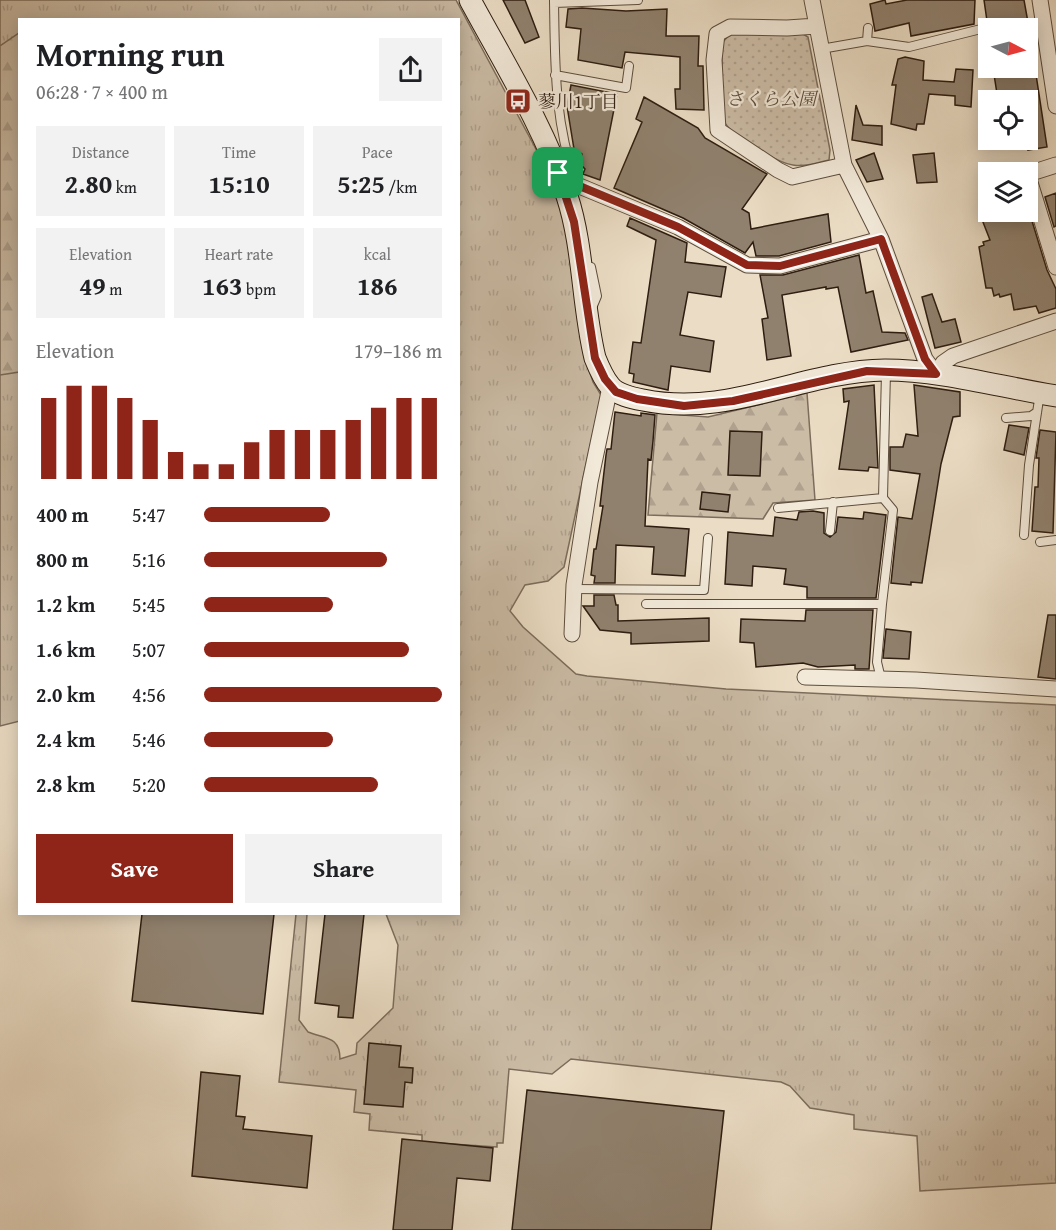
<!DOCTYPE html>
<html lang="en">
<head>
<meta charset="utf-8">
<style>
	:root { --surface:#fff; --page:#f2f2f2; --text:#202124; --muted:#757577; --accent:#8f2418 }
	body { margin:0; font-family:"Gentium Book Plus","Noto Serif JP",serif; background:var(--page); color:var(--text); height:100vh; display:flex; flex-direction:column; font-size:22px; white-space:nowrap }
	* { box-sizing:border-box; margin:0 }
	p { font-size:20px; color:var(--muted) }
	.icon { flex:none; width:33px; height:33px; fill:none; stroke:currentColor; stroke-width:2; stroke-linecap:round; stroke-linejoin:round }
	.map { position:relative; flex:1; overflow:hidden }
	.side { position:absolute; left:18px; top:18px; width:442px; height:897px; display:flex; flex-direction:column; background:var(--surface); border-radius:0px; box-shadow:0 3px 15px #0003 }
	.side>* { flex:none }
	.needle { width:39px; rotate:96deg }
	.controls { position:absolute; left:978px; top:18px; display:grid; gap:12px }
	.controls a { display:grid; place-items:center; width:60px; height:60px; border-radius:0px; background:var(--surface); box-shadow:0 3px 15px #0003; font-size:30px }
	.pin { position:absolute; display:grid; place-items:center; width:51px; height:51px; color:#fff; margin:-26px; border-radius:12px; box-shadow:0 3px 9px #0006 }
	.round { display:grid; place-items:center; flex:none; width:63px; height:63px; border-radius:0px; background:var(--page) }
	.overview { display:flex; align-items:center; justify-content:space-between; height:102px; padding:0 18px }
	h1 { font-size:33px; font-weight:700; line-height:45px }
	.metrics { display:grid; grid-template-columns:repeat(3,1fr); gap:9px; height:102px; padding:6px 18px }
	.metrics div { display:grid; align-content:center; border-radius:0px; background:var(--page); text-align:center }
	.metrics b { font-size:26px; font-weight:700 }
	.metrics small { font-size:16px; font-weight:400 }
	.metrics p { font-size:16px }
	.chart { height:168px; padding:12px 18px }
	.chart p { display:flex; justify-content:space-between }
	.chart svg { width:100%; height:108px; margin-top:6px; stroke:var(--accent); stroke-width:6 }
	.action { display:flex; gap:12px; margin-top:auto; padding:12px 18px }
	.action a { flex:1; height:69px; border-radius:0px; background:var(--accent); color:#fff; font-size:24px; font-weight:700; line-height:69px; text-align:center }
	.action a+a { background:var(--page); color:var(--text) }
	ul { padding:0 18px; list-style:none; font-size:20px }
	li { display:grid; grid-template-columns:96px 72px 1fr; align-items:center; height:45px }
	li i { height:15px; border-radius:8px; background:var(--accent) }
	.map>svg:first-child { display:block }
	.grass { fill:url(#grass-tufts); stroke:#7c6c5b; stroke-width:1.5 }
	.forest { fill:url(#forest-firs); stroke:#7c6c5b; stroke-width:1.5 }
	.park { fill:url(#park-dots); stroke:#7c6c5b; stroke-width:1.5 }
	.building { fill:#90816e; stroke:#2e1d10; stroke-width:1.5 }
	.lines { fill:none; stroke-linecap:round; stroke-linejoin:round }
	.lane-casing { stroke:#5d4d3d; stroke-width:10 }
	.street-casing { stroke:#5d4d3d; stroke-width:17 }
	.secondary-casing { stroke:#2e1d10; stroke-width:23 }
	.lane { stroke:#f2e9d9; stroke-width:8 }
	.street { stroke:#f2e9d9; stroke-width:15 }
	.secondary { stroke:#f2e9d9; stroke-width:21 }
	.route-casing { stroke:#fff; stroke-width:12 }
	.route { stroke:#8f2418; stroke-width:8 }
	.labels { text-anchor:middle; dominant-baseline:central; stroke-width:4.5; stroke-linejoin:round; paint-order:stroke }
	.park-label { font-size:18px; font-style:italic; fill:#5d4d3d; stroke:#f2e9d9 }
	.poi-label { font-size:18px; fill:#2e1d10; stroke:#f2e9d9; text-anchor:start }
</style>
</head>
<body>
<div class="map">
<svg width="1056" height="1230" viewBox="0 0 1056 1230">
	<defs>
		<pattern id="grass-tufts" width="24" height="20" patternUnits="userSpaceOnUse" patternTransform="scale(1.5)"><rect width="24" height="20" fill="#cbbca6"/><path d="M3 7l-1-3M5 7V3M7 7l1-3M15 17l-1-3M17 17v-4M19 17l1-3" fill="none" stroke="#afa18e"/></pattern>
		<pattern id="forest-firs" width="22" height="20" patternUnits="userSpaceOnUse" patternTransform="scale(1.5)"><rect width="22" height="20" fill="#cbbca6"/><path d="M5 1l3.5 6h-7zM16 11l3.5 6h-7z" fill="#afa18e"/></pattern>
		<pattern id="park-dots" width="8" height="8" patternUnits="userSpaceOnUse" patternTransform="scale(1.5)"><rect width="8" height="8" fill="#cbbca6"/><path d="M2 2h.1M6 6h.1" fill="none" stroke="#afa18e" stroke-width="1.8" stroke-linecap="round"/></pattern>
	</defs>
	<rect width="100%" height="100%" fill="#ebddc5"/>
	<filter id="stains"><feTurbulence type="fractalNoise" baseFrequency=".00333" numOctaves="4"/><feColorMatrix values="0 0 0 0 .2 0 0 0 0 .09 0 0 0 0 .02 0 0 0 .5 -.17"/></filter>
	<radialGradient id="worn" r=".72"><stop offset=".6" stop-color="#630" stop-opacity="0"/><stop offset="1" stop-color="#630" stop-opacity=".3"/></radialGradient>
	<path class="grass" d="M0,0H456L545,166L565,221L587,364L593,382L601,395L564,567L548,581L525,585L510,611L523,627L576,674L587,676L726,689L1056,705V1183L920,1191L917,1136L854,1129V1115L810,1108L790,1086L781,1082L571,1059L552,1074L509,1069L503,1143H497V1147L422,1142V1135L369,1130L370,1114L354,1112L356,1090L279,1082L296,914H307L299,1020L308,1032C325,1039 340,1036 340,1059L356,1054L357,1043L393,1008L398,945L386,914H459V20H20V721L0,726Z"/>
	<path class="forest" d="M19,33V372L0,375V46Z
		M807,393L815,500L773,503L763,519L648,515L657,413L708,417Z"/>
	<path class="park" d="M731,33L803,34L808,37L830,150L829,160C817,163 805,167 793,165C778,163 730,135 724,121C719,108 723,60 722,43Z"/>
	<path class="building" d="M503,0H525L539,37L525,43Z
		M885,0L886,4L907,0H975L974,24L911,36L909,23L875,31L870,4Z
		M984,0H1024L1029,28H1001L995,20L987,21Z
		M582,8L626,11L667,9L666,36H699L698,66H703L704,110L676,109L675,89H680V57L625,52L622,68L578,60L581,29L566,27L568,9Z
		M905,57L924,61L923,80L954,82L956,69L973,70L971,107L955,105V96L929,94L924,124H917L916,130L891,124L896,85H892L898,59Z
		M993,68H1035L1047,147L1028,150V100H998Z
		M571,85L617,94L600,180L583,174L585,169L579,163L582,154L574,149L567,106Z
		M644,97L698,128L705,138L767,174L742,209L749,213L751,229L828,214L831,242L779,256H756L753,242L745,253L683,218L614,188L642,122L636,119Z
		M856,105L863,125L882,126V145L852,140Z
		M874,153L883,179L867,182L856,160Z
		M934,153L937,182L917,183L913,155Z
		M1056,193V226L1054,227L1045,197Z
		M1028,208L1047,270L1056,289V308L1039,313L1036,306L1014,310L1011,294L1000,297L999,294L994,296L992,288H986L979,247L984,245L983,242L990,240L981,217L997,212H1028Z
		M630,218L687,243L685,262L726,267L721,297L688,292L680,335L714,341L710,372L671,366L668,390L633,382L634,374L629,373L633,342L641,343L656,240L627,226Z
		M859,255L866,293L873,291L882,332L905,333L908,340L851,352L838,287L826,289V287L782,295L791,356L767,360L762,319L768,318L760,275H783Z
		M932,294L942,322L955,319L961,342L935,348L922,297Z
		M874,385L878,468L869,467L868,471L839,469L849,401L844,402L843,389Z
		M914,385L960,392V416L953,417L941,464L922,583L911,582V585L891,583L898,517L912,519L920,474L890,470V447H903L906,434L918,436Z
		M615,412L641,416V413L655,415L653,441L651,460L648,459L645,526L689,529L685,576L652,574L654,547L616,545L615,583H594L595,576L591,575L594,549H596L603,506H600L606,455L607,449H611Z
		M1009,425L1029,428L1024,455L1004,450Z
		M1040,430L1056,432L1053,533L1032,531L1035,487H1038L1039,458H1036Z
		M730,431L762,432L760,476L728,475Z
		M702,492L730,495L728,512L700,509Z
		M813,511L824,513V533L830,537L836,532L838,517L863,519L864,512L886,515L876,598H807V587L784,584L786,569L753,566L752,586L725,584L728,532L773,536L775,517L797,520L799,512Z
		M594,595H614L616,605H618V621L709,618V641L631,644V633L600,630L583,606H594Z
		M806,610H873L869,669H855V665L818,667L803,663L756,667L754,643L740,642L741,619L805,621Z
		M1048,615H1056V679L1038,677Z
		M886,629L911,632L909,659L883,658Z
		M142,914H274L263,1014L132,1001Z
		M325,914H364L353,1018L338,1017L339,1006L315,1003Z
		M369,1043L401,1046L399,1067L413,1068L412,1083L405,1082L403,1107L364,1104Z
		M201,1072L240,1076L236,1116L245,1117L243,1129L312,1136L307,1188L192,1176Z
		M527,1090L724,1111L711,1230H512Z
		M402,1139L493,1148L490,1181L457,1178L452,1230H393Z"/>
	<g class="lines">
		<defs>
			<path id="lane" d="M554,0C555,62 554,123 576,182
				M554,3L638,0
				M867,41L909,47L993,26L995,28
				M821,49L867,41L868,28
				M555,75L626,88L629,66
				M591,267L597,296L592,308
				M1006,418L1031,416L1037,412
				M778,508L883,498
				M830,531L833,502
				M1024,535L1029,465L1040,393
				M1040,542L1056,540
				M574,589L704,590L708,538
				M646,604H882L877,662L881,679
				M882,604L893,510L883,498L886,372"/>
			<path id="street" d="M812,0L844,165L881,239L925,359L936,374L943,363L953,356L1056,321
				M1040,0L1056,106
				M817,26L787,28L730,27L717,34L714,60L718,130L778,170L792,177L844,165
				M558,173L577,185L678,227L747,265L780,266L881,239
				M1028,174L1056,165
				M1028,176L1056,267
				M572,634L574,585L590,482L610,387
				M805,677L916,680L1056,689"/>
			<path id="secondary" d="M470,0C504,63 544,127 567,196C584,248 582,305 595,358C599,368 603,378 610,386C617,395 632,398 643,400C730,418 801,371 885,370C942,370 1000,387 1056,396"/>
		</defs>
		<use href="#lane" class="lane-casing"/>
		<use href="#street" class="street-casing"/>
		<use href="#secondary" class="secondary-casing"/>
		<use href="#lane" class="lane"/>
		<use href="#street" class="street"/>
		<use href="#secondary" class="secondary"/>
	</g>
	<g class="lines">
		<defs>
			<path id="route" d="M558,173L577,185L678,227L747,265L780,266L881,239L925,359L936,374L867,371L733,401L684,406L637,399L616,392L605,379L595,358L574,222Z"/>
		</defs>
		<use href="#route" class="route-casing"/>
		<use href="#route" class="route"/>
	</g>
	<defs>
		<symbol id="bus-square" viewBox="-11 -11 22 22"><rect x="-9" y="-9" width="18" height="18" rx="4" fill="#8f2418" stroke="#f2e9d9"/><path d="M-5-6H5V4H4V6H2V4H-2V6H-4V4H-5ZM-3.5-4V0h7V-4ZM-3.5 1.2v1.5H-2V1.2ZM2 1.2v1.5H3.5V1.2Z" fill="#fff"/></symbol>
	</defs>
	<g fill-rule="evenodd">
		<use href="#bus-square" x="503" y="86" width="30" height="30"/>
	</g>
	<g class="labels">
		<g class="park-label">
			<text x="771" y="98">さくら公園</text>
		</g>
		<g class="poi-label">
			<text x="538" y="101">蓼川1丁目</text>
		</g>
	</g>
	<rect width="100%" height="100%" filter="url(#stains)"/>
	<rect width="100%" height="100%" fill="url(#worn)"/>
</svg>
<div class="controls">
<a><svg class="needle" viewBox="-14 -14 28 28"><path d="M0-13l5 13h-10z" fill="#e53935"/><path d="M0 13l5-13h-10z" fill="#757577"/></svg></a>
<a><svg class="icon" aria-label="locate" viewBox="0 0 24 24"><circle cx="12" cy="12" r="6"/><path d="M12 2v4M12 18v4M2 12h4M18 12h4"/></svg></a>
<a><svg class="icon" aria-label="layers" viewBox="0 0 24 24"><path d="M12 4l9 5-9 5-9-5zM3 14l9 5 9-5"/></svg></a>
</div>
<div class="pin" style="left:558px;top:173px;background:#1e9e55"><svg class="icon" aria-label="arrive" viewBox="0 0 24 24"><path d="M6 21V4h12l-3 4 3 4H6"/></svg></div>
<section class="side">
<div class="overview"><div><h1>Morning run</h1><p>06:28 · 7 × 400 m</p></div><a class="round"><svg class="icon" aria-label="share" viewBox="0 0 24 24"><path d="M12 15V3M7 8l5-5 5 5M5 13v7h14v-7"/></svg></a></div>
<div class="metrics">
<div><p>Distance</p><b>2.80<small> km</small></b></div>
<div><p>Time</p><b>15:10</b></div>
<div><p>Pace</p><b>5:25<small> /km</small></b></div>
</div>
<div class="metrics">
<div><p>Elevation</p><b>49<small> m</small></b></div>
<div><p>Heart rate</p><b>163<small> bpm</small></b></div>
<div><p>kcal</p><b>186</b></div>
</div>
<div class="chart"><p><span>Elevation</span>179–186 m</p>
<svg viewBox="0 0 160 44" preserveAspectRatio="none"><path d="M5 44V11M15 44V6M25 44V6M35 44V11M45 44V20M55 44V33M65 44V38M75 44V38M85 44V29M95 44V24M105 44V24M115 44V24M125 44V20M135 44V15M145 44V11M155 44V11"/></svg>
</div>
<ul>
<li><b>400 m</b>5:47<i style="width:53%"></i></li>
<li><b>800 m</b>5:16<i style="width:77%"></i></li>
<li><b>1.2 km</b>5:45<i style="width:54%"></i></li>
<li><b>1.6 km</b>5:07<i style="width:86%"></i></li>
<li><b>2.0 km</b>4:56<i style="width:100%"></i></li>
<li><b>2.4 km</b>5:46<i style="width:54%"></i></li>
<li><b>2.8 km</b>5:20<i style="width:73%"></i></li>
</ul>
<div class="action"><a>Save</a><a>Share</a></div>
</section>
</div>
</body>
</html>
